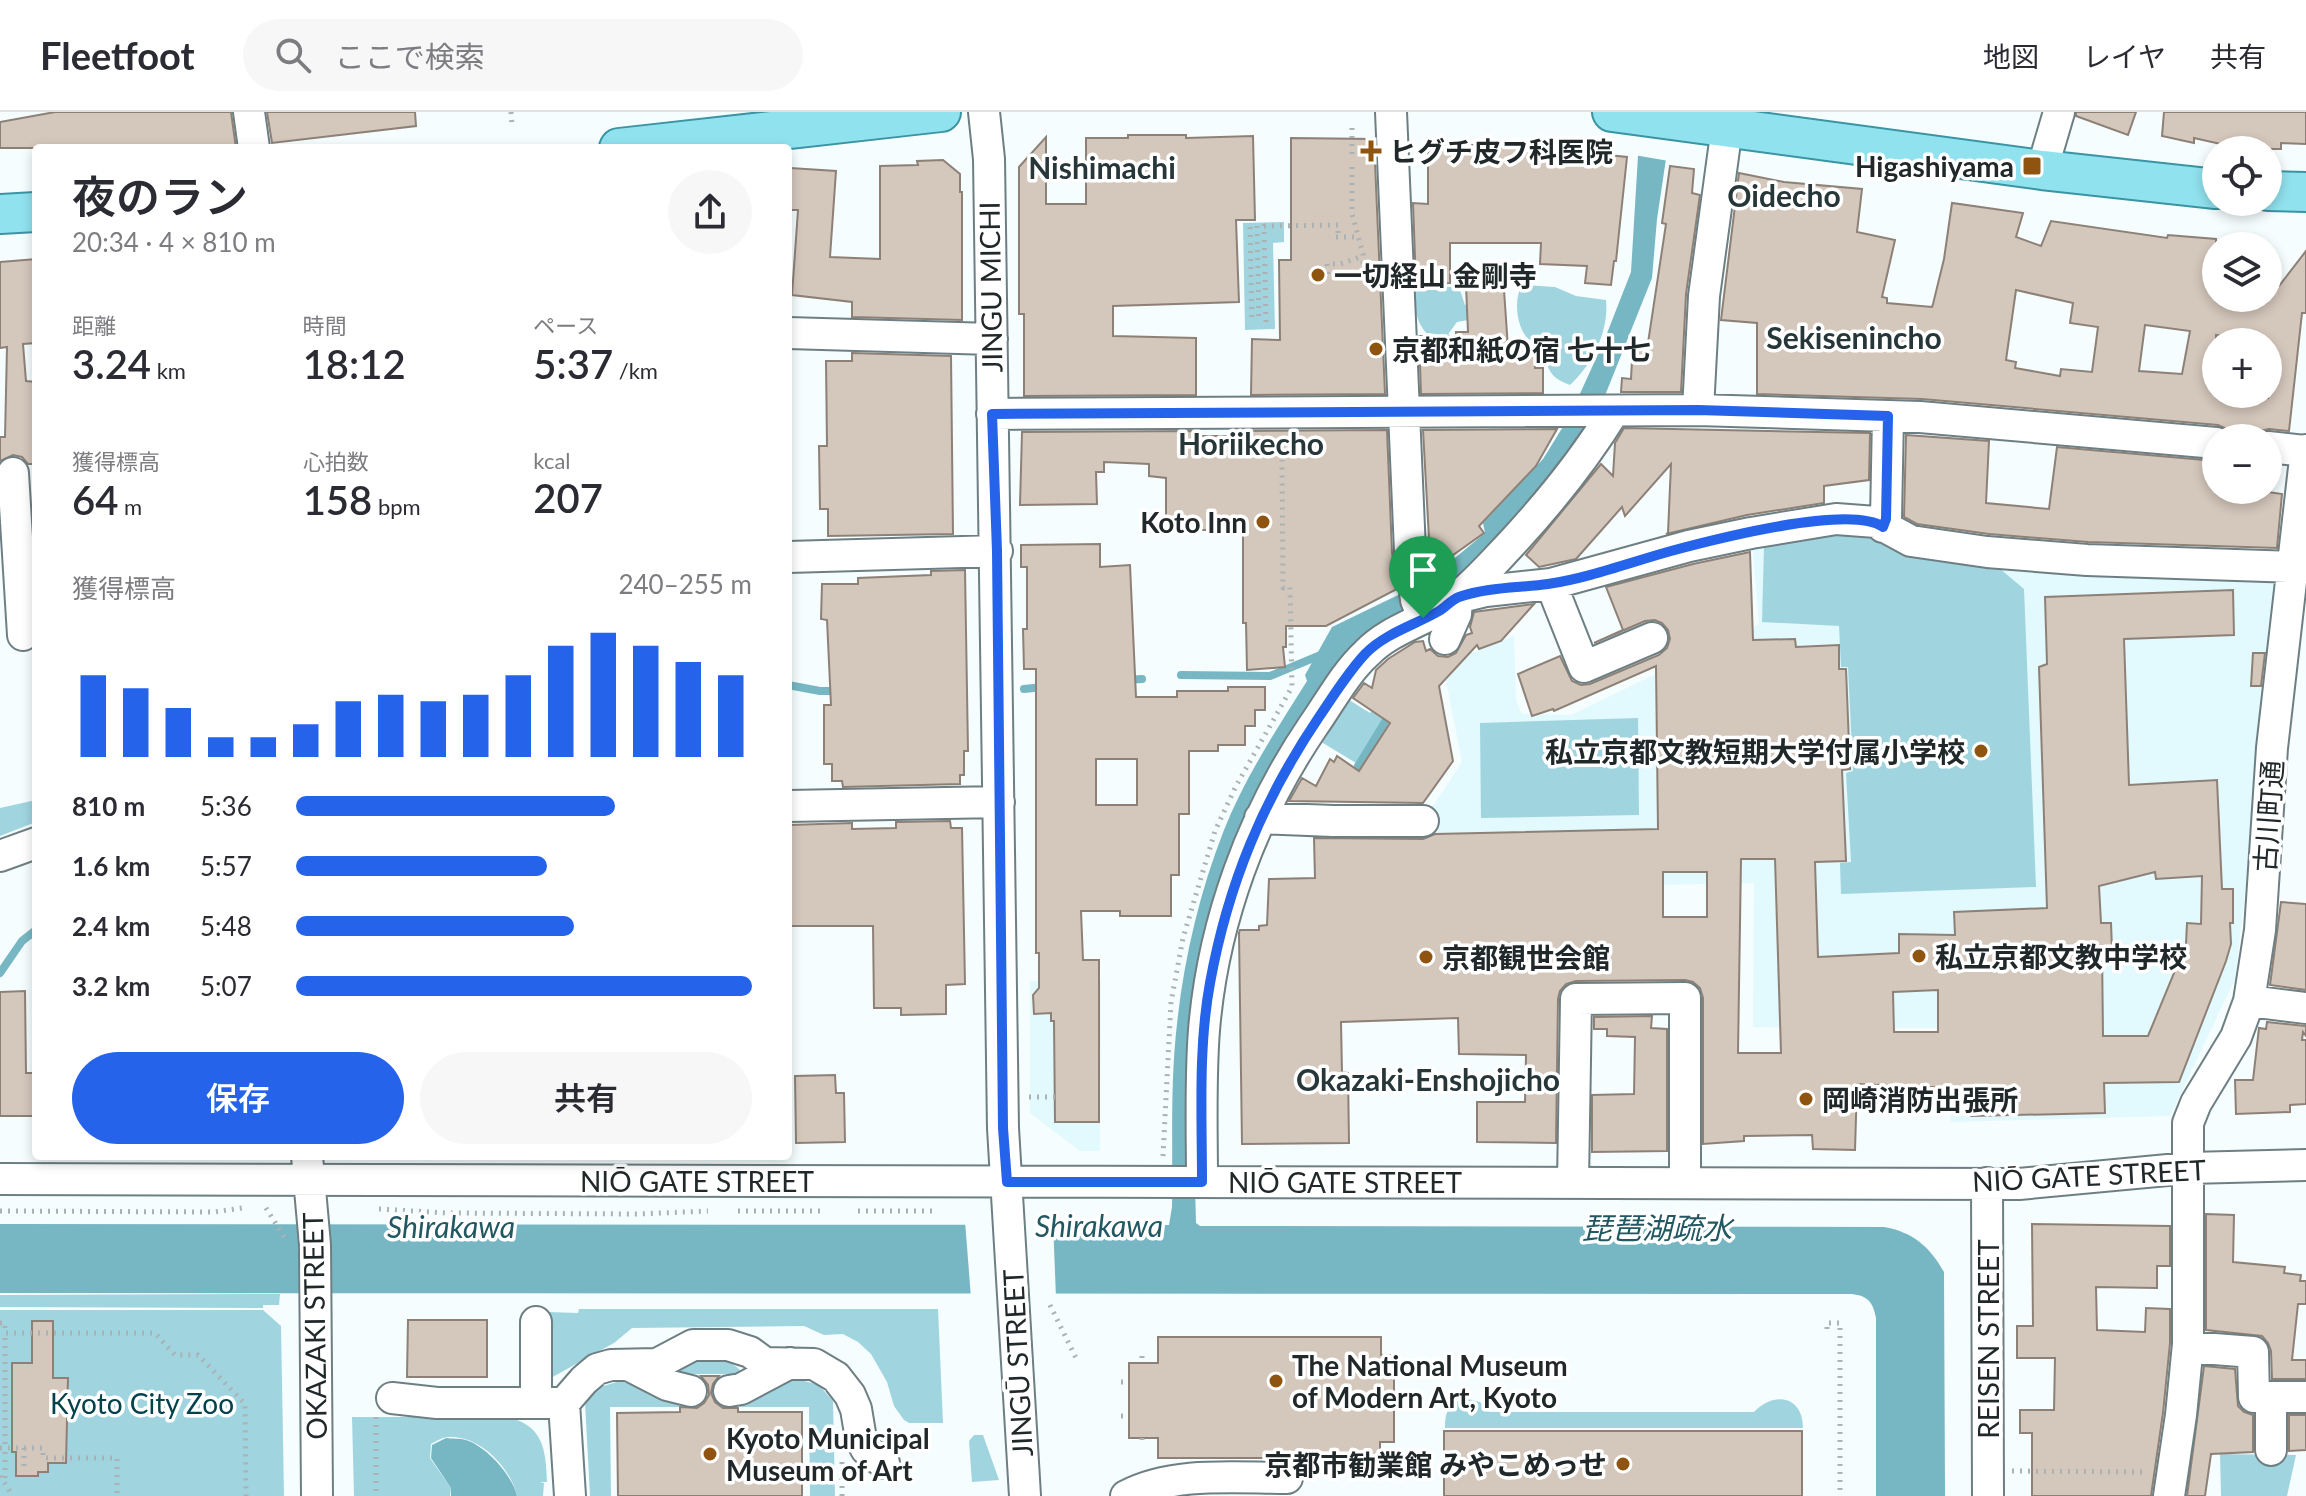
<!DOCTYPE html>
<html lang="ja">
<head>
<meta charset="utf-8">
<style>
	:root { --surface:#fff; --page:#f7f7f7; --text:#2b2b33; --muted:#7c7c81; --line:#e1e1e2; --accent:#2563eb }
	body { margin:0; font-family:Lato,"Noto Sans JP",sans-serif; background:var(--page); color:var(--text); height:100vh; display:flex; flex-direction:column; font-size:30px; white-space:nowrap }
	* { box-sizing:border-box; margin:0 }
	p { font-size:26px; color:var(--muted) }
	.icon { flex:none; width:44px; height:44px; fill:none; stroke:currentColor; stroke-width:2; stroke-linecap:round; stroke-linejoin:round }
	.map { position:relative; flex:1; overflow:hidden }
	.details { position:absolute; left:32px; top:32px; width:760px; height:1016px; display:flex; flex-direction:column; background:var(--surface); border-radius:8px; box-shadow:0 4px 12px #0003 }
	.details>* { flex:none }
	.tools { position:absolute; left:2202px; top:24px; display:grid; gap:16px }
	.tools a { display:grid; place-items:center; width:80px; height:80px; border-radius:50%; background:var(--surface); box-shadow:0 4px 12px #0003; font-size:40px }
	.pin { position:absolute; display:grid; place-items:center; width:68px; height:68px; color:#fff; margin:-82px -34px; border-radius:50% 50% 50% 0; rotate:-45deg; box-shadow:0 0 8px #0007 }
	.pin .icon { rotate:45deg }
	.round { display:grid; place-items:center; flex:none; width:84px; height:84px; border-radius:42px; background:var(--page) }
	.head { display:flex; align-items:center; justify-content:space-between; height:136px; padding:0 40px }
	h1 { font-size:44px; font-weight:600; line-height:60px }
	.figures { display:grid; grid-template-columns:repeat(3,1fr); gap:12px; height:136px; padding:8px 40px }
	.figures div { display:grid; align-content:center }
	.figures b { font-size:40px; font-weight:600 }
	.figures small { font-size:22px; font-weight:400 }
	.figures p { font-size:22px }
	.chart { height:224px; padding:16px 40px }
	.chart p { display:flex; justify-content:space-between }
	.chart svg { width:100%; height:144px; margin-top:8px; stroke:var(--accent); stroke-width:6 }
	.primary-button { display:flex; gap:16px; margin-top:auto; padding:16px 40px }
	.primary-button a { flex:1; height:92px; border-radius:48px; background:var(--accent); color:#fff; font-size:32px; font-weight:600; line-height:92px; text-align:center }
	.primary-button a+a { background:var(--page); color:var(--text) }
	ul { padding:0 40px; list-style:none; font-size:26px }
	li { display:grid; grid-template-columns:128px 96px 1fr; align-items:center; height:60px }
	li i { height:20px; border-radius:10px; background:var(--accent) }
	header { display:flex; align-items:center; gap:48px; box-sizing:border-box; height:112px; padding:0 40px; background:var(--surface); border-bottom:2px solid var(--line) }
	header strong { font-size:38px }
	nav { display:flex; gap:44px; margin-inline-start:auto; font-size:28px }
	.search { width:560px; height:72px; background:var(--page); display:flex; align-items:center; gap:20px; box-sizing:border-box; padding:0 28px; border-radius:44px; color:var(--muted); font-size:30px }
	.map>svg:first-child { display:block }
	.built { fill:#e2f9fe }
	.green { fill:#a0d5e0 }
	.water { fill:#77b7c3 }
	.pier { fill:#f5fdfe }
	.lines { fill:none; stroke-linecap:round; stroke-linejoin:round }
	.stream { stroke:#77b7c3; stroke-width:8 }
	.building { fill:#d4c7bc; stroke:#8d8177; stroke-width:2; fill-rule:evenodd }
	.minor-casing { stroke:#6e7f83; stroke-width:34 }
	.major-casing { stroke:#3a94a3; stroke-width:42 }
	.path { stroke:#abb2b4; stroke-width:5; stroke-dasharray:2 6; stroke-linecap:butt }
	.minor { stroke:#fff; stroke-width:30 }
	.major { stroke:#91e2ef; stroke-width:38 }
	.route-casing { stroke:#fff; stroke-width:16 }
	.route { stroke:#2563eb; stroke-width:10 }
	.poi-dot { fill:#8f5510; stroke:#fff; stroke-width:3 }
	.labels { text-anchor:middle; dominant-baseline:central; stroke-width:7; stroke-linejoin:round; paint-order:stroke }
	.poi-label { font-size:28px; font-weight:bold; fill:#21282a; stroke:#fff; text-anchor:start }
	.street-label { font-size:28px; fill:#21282a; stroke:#fff }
	.park-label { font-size:28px; fill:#03424b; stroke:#fff }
	.neighbourhood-label { font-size:30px; font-weight:bold; fill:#263639; stroke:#fff }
	.water-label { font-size:30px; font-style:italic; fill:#215861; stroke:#fff }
</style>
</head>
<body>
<header>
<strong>Fleetfoot</strong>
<div class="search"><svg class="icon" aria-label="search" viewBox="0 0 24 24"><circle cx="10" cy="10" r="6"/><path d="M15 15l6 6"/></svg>ここで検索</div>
<nav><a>地図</a><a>レイヤ</a><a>共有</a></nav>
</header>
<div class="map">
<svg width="2306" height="1384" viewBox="0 0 2306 1384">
	<rect width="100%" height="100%" fill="#f5fdfe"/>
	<path class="built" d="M1752,427L2278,462L2269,574L2235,867L2170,1004L1951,1010L1948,916L1753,915L1754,771L1605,774L1394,787V716L1429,700L1462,650L1446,569L1464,544L1514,524L1516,588L1522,602L1571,603L1759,512Z
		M1030,869H1101L1100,1039H1080L1030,1001Z"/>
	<path class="green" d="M1284,110V130L1273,131L1275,217L1245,218L1243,111Z
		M1522,173L1555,175L1576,184L1606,188C1609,219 1593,252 1570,273C1545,264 1551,255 1539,236C1535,230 1528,228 1525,223C1516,210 1514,186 1522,173Z
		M1415,175H1459L1465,193L1478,195L1479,206L1457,210L1449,221L1445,236C1419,220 1413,205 1415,175Z
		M1827,421L1878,423L1907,437L1999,456L2024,477L2036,775L1841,782L1840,751L1851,750L1846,661L1853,659L1848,555H1841L1839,514L1762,510L1764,434Z
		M1346,586L1370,601L1375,595L1386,603L1356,651L1318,628Z
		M1638,606L1639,703L1481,706L1480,611Z
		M36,688V710L0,724V696Z
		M280,1182L279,1193H263V1196L0,1195V1183Z
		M579,1197H938L943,1311H909L904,1308L894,1294L887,1270L871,1242L858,1230L843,1222L824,1223L804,1214L632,1216L614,1231L549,1267L548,1200L578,1201Z
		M0,1198H263L281,1214L284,1384H0Z
		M696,1246L728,1248L745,1262L731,1269L730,1262H690L689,1269L674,1263L677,1257Z
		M797,1267L819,1273L833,1289L835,1384H810L809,1295H740V1287Z
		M620,1269L679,1288V1295H610L611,1384H590L585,1291L597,1276Z
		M1468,1287L1480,1290L1490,1300H1754C1774,1279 1803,1284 1803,1316H1445C1445,1299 1449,1289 1468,1287Z
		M352,1305H507C543,1313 546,1337 547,1370H540L544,1371L543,1384H517C511,1356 480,1323 449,1325C442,1325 437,1329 431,1332L430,1346L451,1376L450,1384H354Z
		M974,1323H983L999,1368L972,1370L969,1329Z
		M2220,1342L2296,1343L2287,1384H2221Z"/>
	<path class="water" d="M1644,0H1673L1657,107L1652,166L1604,286H1578L1604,229L1631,160L1638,44Z
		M1569,305H1596L1536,387L1457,470L1384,520L1244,727L1194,1036L1196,1111L1200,1114L1884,1115C1913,1120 1930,1135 1944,1160L1945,1384H1876V1206C1873,1190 1868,1184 1852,1182L0,1181V1112L1169,1113L1172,1095C1173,1034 1170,972 1177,912C1184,846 1200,779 1224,718C1245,665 1277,617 1307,569L1305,563L1332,515L1427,469L1485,421L1483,411L1543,347Z
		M446,1326C452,1327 460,1326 466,1328C486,1334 513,1364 517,1384H451V1376L431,1346L432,1333Z"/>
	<path class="pier" d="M1640,0H1677L1669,49L1634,43Z
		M965,1109H1053L1056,1186H971Z"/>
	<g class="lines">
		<path class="stream" d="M1181,563L1270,564L1323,542
			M1125,568L1142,567
			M788,573L820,579H839
			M1024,577L1043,575
			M1358,654L1391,600
			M36,756V758
			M0,861L22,829L36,818"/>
	</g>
	<path class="building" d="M55,0H231L236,36H0V10Z
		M267,0H415L416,14L272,31Z
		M2076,0H2136L2128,23L2076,4Z
		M2164,0H2306V32L2281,31V37H2243L2194,26V31L2162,24Z
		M1128,23H1186V26L1253,24L1255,108H1236L1239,190L1113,194V224L1196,226V283L1024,284V202H1019V55L1046,25V92H1086V26H1128Z
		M1291,26L1374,27L1385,282L1251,283L1252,227L1280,228L1279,148H1291Z
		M1428,29H1457V33H1540V36L1627,45L1616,149H1614L1611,173L1585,171L1587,154L1540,152L1541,131H1450V171L1416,172L1413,91L1428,92Z
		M943,48L960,62V80H962V208L852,205V190L792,183L798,98H788L791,56L836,59L830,145L880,147V54L918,53L917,49Z
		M1670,54L1694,57L1692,81L1700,83L1686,182L1681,280H1621L1622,266L1631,267L1633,230L1648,231L1666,112L1662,111Z
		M1739,61L1784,70L1862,77L1857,120L1895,128L1882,185L1887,186V191L1932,195L1933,192L1944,147L1952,91L2023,101L2016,125L2041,134L2051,109L2167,126L2168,123L2216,127V186H2266L2265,192L2306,139V201H2302L2289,319L2269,317L2260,319L2253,326H2233L2227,317L2218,313L1922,287L1757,282V211L1721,208ZM2016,178L2073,191L2070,211L2098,215L2092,260L2061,257L2060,264L2015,256L2016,250L2006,248ZM2145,213L2190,219L2182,262L2139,259ZM2216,223L2268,230V286L2245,282H2216Z
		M36,147V231L23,232L26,269L36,270V352H28L22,345L13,343L0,349V325H5L7,235L0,236V150Z
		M1500,172V178H1504L1508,236H1535V256H1543V281L1421,282L1419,224H1456V220H1468L1466,174Z
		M852,241L951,244L953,422L828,424V397H820L819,334H827L826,249H852Z
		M1624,316L1870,321L1869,368L1824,374V391L1747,403L1666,422L1668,421L1671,352L1625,404L1622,395L1576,447L1539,455L1526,443L1601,352L1613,364L1615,331Z
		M1557,317L1536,354L1479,414L1484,421L1449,446L1451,448L1431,463L1423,318Z
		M1387,318L1392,440L1397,477L1326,514H1286V535H1283L1285,555L1247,558L1246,511H1243V418H1166V366L1149,364V352L1104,350V360H1096L1097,392L1020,393L1022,320L1196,319V324H1235V319Z
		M1906,323L1989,329L1986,391L2049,397L2057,335L2216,349V378H2255L2282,382L2277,436L2088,430L1989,422L1917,412L1904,405Z
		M1100,432V455L1130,453L1136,585H1177V579H1228V575H1265V598H1255V614H1245V633H1218V639H1189V702H1179V763H1171V804H1120V799H1081L1083,848H1099V1010H1055L1054,909H1051V901L1034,902L1033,883L1039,876V841H1036V557H1024L1023,517H1027V455H1021V433ZM1096,647H1137V693H1096Z
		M1750,440L1753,528L1795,527L1796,535L1839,533V557H1846L1850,657L1842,658L1846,749L1815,750L1818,845L1899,841V822L1955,823L1954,800L2047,796L2039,555L2047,552L2045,485L2233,478L2234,523L2124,527L2129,673L2217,668L2222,777H2233V811H2230L2231,832L2226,849L2179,970L2104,971L2105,1001L1971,1004V987H1955L1954,976L1857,972L1855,1038L1813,1037L1812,1023L1744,1024V1029L1703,1032V886L1700,876L1693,870L1685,868L1576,869L1566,872L1560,879L1558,887L1556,1031L1477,1030V990H1525L1526,943L1459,942L1458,906L1341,910L1342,960L1348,961L1349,1031L1242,1032L1239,821L1240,818H1259V814L1267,813L1269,767L1315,766L1314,726L1423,727L1435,722L1658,717L1656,554L1554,599L1553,597L1532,604L1518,562L1560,544L1572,569L1581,573L1590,572L1659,543L1667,536L1670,527L1668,518L1662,511L1655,508L1645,509L1594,531L1623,518L1606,475L1693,452ZM1741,747H1775L1781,941H1738ZM1663,760H1707V805H1663ZM2155,760L2156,767L2202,764L2201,812L2187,811L2186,832L2148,924H2103L2102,837H2112L2111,811H2101L2099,774ZM1938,878V920H1894L1893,880Z
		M965,458L968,639H964V663H960V672L843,675L842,669H832V652H824V593H831L827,508L821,507L822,472H858V466L931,463V459Z
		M1534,492L1501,529L1479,537L1477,533L1439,574L1453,649L1423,691L1289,689L1302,666L1316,674L1330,647L1334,650L1337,644L1359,659L1390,611L1353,586L1364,571L1372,576L1376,558L1388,547L1415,530L1423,529L1426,539L1430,537L1438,544L1448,545L1456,541L1466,523L1472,521L1470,515L1474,500Z
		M2253,541H2265L2261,574H2251Z
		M950,709L951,716H962L965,872L946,873V902L901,903V896H874L873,814H788L789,713L852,711V717L896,716V710Z
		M2281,790L2306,792V878L2270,873Z
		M25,879L26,961H36V1004H0V880Z
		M1652,904L1651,916L1667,917V1039L1592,1040V983L1634,982L1635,925L1607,924V917H1594V905Z
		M2267,910L2306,914V924L2303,920L2302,928H2306V992L2290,993V1000L2236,1002L2235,968H2253L2259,916L2266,917Z
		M835,963L836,981H844L845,1030L796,1031L795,964Z
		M2206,1102L2234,1103L2233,1150L2285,1155L2284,1161L2301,1163L2300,1169H2306V1192H2298L2292,1248H2306V1267H2272L2271,1239L2268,1231L2262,1224L2206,1218Z
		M2032,1112L2170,1114V1154H2157V1176L2096,1175L2097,1218L2145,1220L2146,1196L2170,1197V1231L2163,1301L2151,1384H2032V1321H2020V1298H2054L2055,1246H2017V1214H2033Z
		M408,1208H487V1265H407Z
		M32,1209H53V1266H68L66,1351H48V1360H38V1364H16V1340H12V1251H32Z
		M1158,1225H1381V1243H1394V1330H1380V1346H1158V1326H1129V1251H1158Z
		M2204,1254L2235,1257L2238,1294L2244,1300L2253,1303V1340L2211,1342L2205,1384H2187Z
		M701,1264H719L713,1272L711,1281L715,1290L723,1296H738V1300H802V1384H618L617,1301L680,1300V1295L697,1296L704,1291L709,1283L708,1273Z
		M2289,1303H2306V1338L2289,1339Z
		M1444,1319H1802V1384H1444Z"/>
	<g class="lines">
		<defs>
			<path id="minor" d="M249,0L254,36
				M984,0L989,47L1003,1016L1025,1384
				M1391,0L1410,439L1416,488L1423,506
				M2042,58L2059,0
				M788,221L992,227
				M1698,298L1704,184L1727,15
				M992,302L1698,298L1920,305L2216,331
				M2268,335L2306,339
				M13,361L23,523
				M1883,415L1886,407L1888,304
				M788,445L997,439
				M1551,472L1584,555L1652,526
				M1457,486L1486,479L1551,472L1689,434L1751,421L1836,407L1876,410L1911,429L1987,440L2087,448L2294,455
				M1445,527L1456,502L1457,486
				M788,694L999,690
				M1260,706L1333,709H1423
				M0,744L36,731
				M2249,889L2306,896
				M307,1044L315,1133L317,1384
				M0,1067L2019,1072L2189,1056L2306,1053
				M1202,1070C1202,1019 1200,969 1204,918C1213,810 1252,704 1313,614C1330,590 1345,561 1367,541C1391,516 1427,509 1454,488C1475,472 1493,451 1511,432C1550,390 1584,348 1614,299
				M1573,1071L1576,887L1685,886V1071
				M1987,1071L1988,1384
				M536,1210V1291H564L570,1384
				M2188,1235L2253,1240L2254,1285H2271
				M630,1254L667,1273L691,1279
				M729,1279L741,1277L790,1251
				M392,1286L437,1291H536
				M564,1291L584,1268L597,1257L611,1253L657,1252L693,1233H728L750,1240L765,1251L814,1252L836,1265L850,1283L856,1297L861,1327L866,1337L884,1351
				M2271,1338V1285H2306
				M1126,1384C1173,1359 1236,1366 1287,1366
				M2169,1384L2181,1303L2188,1232V1011L2196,991L2236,925L2249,889L2260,818L2272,636L2306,338"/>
			<path id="major" d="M1612,0L2042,58L2216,77
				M619,36L941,0
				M2268,79L2306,80
				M0,102L36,100"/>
		</defs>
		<use href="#minor" class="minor-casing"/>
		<use href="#major" class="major-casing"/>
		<path class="path" d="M511,0L512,13
			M1352,16V46
			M1352,55V102L1363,142V155
			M1257,114L1259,210
			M1250,115L1252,211
			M1336,125H1359
			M1328,162L1327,152H1340L1363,144
			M1266,210L1264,114L1338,113V125
			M1029,985H1055
			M1163,1044L1171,890L1183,826L1215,719L1236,674L1292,575L1290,475L1283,476L1282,348
			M266,1096L286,1128
			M379,1097L447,1101L638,1102L708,1099
			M0,1099L214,1100L242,1096
			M738,1099H824
			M858,1099H932
			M1050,1193L1076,1246
			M0,1211H5V1221
			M1827,1217V1211H1840V1384
			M1142,1244V1251
			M1121,1270H1129
			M1121,1304H1129
			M376,1305V1384
			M1142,1326V1330
			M5,1332V1221H155L175,1243H198L245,1292L246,1384
			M0,1336H43V1346H117V1384
			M24,1336V1356H28
			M5,1340V1369
			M2012,1359L2146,1360
			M0,1364L13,1384
			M842,1384V1349"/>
		<use href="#minor" class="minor"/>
		<use href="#major" class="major"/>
	</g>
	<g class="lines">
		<defs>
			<path id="route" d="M1698,298L1888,304L1886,407L1883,415C1850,392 1712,428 1671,439C1631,450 1589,466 1548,472C1519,476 1487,475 1459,485C1451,488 1446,495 1439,499C1415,513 1386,521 1366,541C1348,560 1334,583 1319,605C1263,688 1228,772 1210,871C1198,936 1202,1004 1202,1070H1007L1003,1016L997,439L992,302Z"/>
		</defs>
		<use href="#route" class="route-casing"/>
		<use href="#route" class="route"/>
	</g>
	<g class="poi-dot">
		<path d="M1367 27h8v8h8v8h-8v8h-8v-8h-8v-8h8z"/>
		<rect x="2022" y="44" width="20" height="20" rx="4"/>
		<circle cx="1318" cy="163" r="8"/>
		<circle cx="1376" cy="237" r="8"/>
		<circle cx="1263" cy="410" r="8"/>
		<circle cx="1981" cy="639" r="8"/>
		<circle cx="1919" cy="844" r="8"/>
		<circle cx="1426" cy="845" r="8"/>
		<circle cx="1806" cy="987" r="8"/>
		<circle cx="1276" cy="1269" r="8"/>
		<circle cx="710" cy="1342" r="8"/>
		<circle cx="1623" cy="1352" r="8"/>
	</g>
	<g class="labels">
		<g class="poi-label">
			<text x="1389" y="39">ヒグチ皮フ科医院</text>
			<text x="2014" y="54" text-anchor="end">Higashiyama</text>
			<text x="1334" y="163">一切経山 金剛寺</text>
			<text x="1392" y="237">京都和紙の宿 七十七</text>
			<text x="1247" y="410" text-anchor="end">Koto Inn</text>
			<text x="1965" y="639" text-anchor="end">私立京都文教短期大学付属小学校</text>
			<text x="1935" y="844">私立京都文教中学校</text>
			<text x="1442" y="845">京都観世会館</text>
			<text x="1822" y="987">岡崎消防出張所</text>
			<text x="1292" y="1253">The National Museum<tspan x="1292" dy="32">of Modern Art, Kyoto</tspan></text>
			<text x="726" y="1326">Kyoto Municipal<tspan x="726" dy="32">Museum of Art</tspan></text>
			<text x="1607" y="1352" text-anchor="end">京都市勧業館 みやこめっせ</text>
		</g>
		<g class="street-label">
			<text transform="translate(990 175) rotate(-91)">JINGU MICHI</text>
			<text transform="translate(2268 704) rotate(-86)">古川町通</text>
			<text transform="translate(2089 1063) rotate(-3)">NIŌ GATE STREET</text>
			<text x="697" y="1069">NIŌ GATE STREET</text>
			<text x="1345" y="1070">NIŌ GATE STREET</text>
			<text transform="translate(314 1214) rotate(-91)">OKAZAKI STREET</text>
			<text transform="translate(1988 1227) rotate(-90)">REISEN STREET</text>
			<text transform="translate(1017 1251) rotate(-93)">JINGŪ STREET</text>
		</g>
		<g class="park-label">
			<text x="142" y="1291">Kyoto City Zoo</text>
		</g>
		<g class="neighbourhood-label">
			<text x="1102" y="55">Nishimachi</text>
			<text x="1784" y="83">Oidecho</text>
			<text x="1854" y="225">Sekisenincho</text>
			<text x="1251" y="331">Horiikecho</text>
			<text x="1428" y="967">Okazaki-Enshojicho</text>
		</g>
		<g class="water-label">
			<text x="1099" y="1113">Shirakawa</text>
			<text x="451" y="1114">Shirakawa</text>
			<text x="1657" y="1115">琵琶湖疏水</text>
		</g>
	</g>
</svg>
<div class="tools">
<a><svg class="icon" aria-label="locate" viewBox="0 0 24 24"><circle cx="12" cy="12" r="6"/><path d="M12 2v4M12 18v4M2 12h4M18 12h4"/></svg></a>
<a><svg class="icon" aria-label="layers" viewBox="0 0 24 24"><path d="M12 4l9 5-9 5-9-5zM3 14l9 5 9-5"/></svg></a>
<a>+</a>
<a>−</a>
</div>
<div class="pin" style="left:1423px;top:506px;background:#1e9e55"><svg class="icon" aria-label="arrive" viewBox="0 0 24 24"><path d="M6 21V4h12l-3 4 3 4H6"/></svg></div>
<section class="details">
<div class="head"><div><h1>夜のラン</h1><p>20:34 · 4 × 810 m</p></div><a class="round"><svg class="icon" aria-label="share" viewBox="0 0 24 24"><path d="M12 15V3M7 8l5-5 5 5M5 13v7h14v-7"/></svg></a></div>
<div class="figures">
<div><p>距離</p><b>3.24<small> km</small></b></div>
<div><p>時間</p><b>18:12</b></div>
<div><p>ペース</p><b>5:37<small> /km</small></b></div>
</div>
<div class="figures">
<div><p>獲得標高</p><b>64<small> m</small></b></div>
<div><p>心拍数</p><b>158<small> bpm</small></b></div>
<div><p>kcal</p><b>207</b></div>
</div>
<div class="chart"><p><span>獲得標高</span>240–255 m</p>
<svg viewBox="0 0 160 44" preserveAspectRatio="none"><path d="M5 44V19M15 44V23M25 44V29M35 44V38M45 44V38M55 44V34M65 44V27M75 44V25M85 44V27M95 44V25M105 44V19M115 44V10M125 44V6M135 44V10M145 44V15M155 44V19"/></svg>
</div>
<ul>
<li><b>810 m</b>5:36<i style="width:70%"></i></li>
<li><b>1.6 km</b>5:57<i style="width:55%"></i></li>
<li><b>2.4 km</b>5:48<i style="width:61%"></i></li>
<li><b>3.2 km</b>5:07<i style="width:100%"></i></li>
</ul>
<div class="primary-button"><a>保存</a><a>共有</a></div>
</section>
</div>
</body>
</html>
